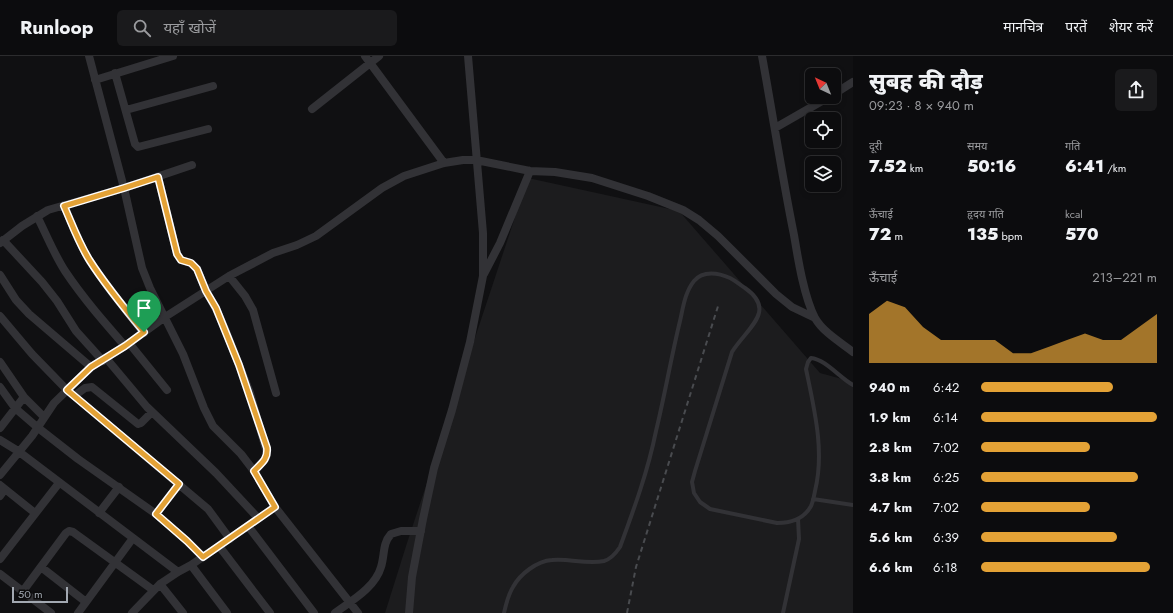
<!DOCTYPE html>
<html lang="hi">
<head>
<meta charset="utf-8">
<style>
	:root { --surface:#0c0c0e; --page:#1a1a1c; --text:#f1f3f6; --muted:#9a9b9e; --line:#2c2c2e; --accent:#e4a236 }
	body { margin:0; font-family:Jost,"Noto Sans Devanagari",sans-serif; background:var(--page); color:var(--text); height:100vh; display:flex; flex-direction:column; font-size:15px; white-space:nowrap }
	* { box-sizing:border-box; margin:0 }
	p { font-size:13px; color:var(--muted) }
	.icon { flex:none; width:22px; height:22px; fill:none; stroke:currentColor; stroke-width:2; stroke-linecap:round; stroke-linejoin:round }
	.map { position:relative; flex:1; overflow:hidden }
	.drawer { display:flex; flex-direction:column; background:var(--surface); width:320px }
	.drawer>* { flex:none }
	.needle { width:26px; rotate:317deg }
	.fabs { position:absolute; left:805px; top:12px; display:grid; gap:8px }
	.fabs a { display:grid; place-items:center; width:36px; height:36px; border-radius:6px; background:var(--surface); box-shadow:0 2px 6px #0003,0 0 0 1px var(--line); font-size:20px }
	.scale { position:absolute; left:12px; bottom:10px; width:56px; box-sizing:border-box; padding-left:4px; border:2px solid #a2a8b1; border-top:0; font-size:11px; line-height:14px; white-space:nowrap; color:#a2a8b1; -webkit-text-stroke:3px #0b0b0c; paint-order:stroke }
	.pin { position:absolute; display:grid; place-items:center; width:34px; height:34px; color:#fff; margin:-41px -17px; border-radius:50% 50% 50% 0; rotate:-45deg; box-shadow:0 0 4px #0007 }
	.pin .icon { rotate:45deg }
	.round { display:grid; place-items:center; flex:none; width:42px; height:42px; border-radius:6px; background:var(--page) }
	.summary { display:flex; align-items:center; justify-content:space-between; height:68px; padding:0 16px }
	h1 { font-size:22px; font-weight:800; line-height:30px }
	.figures { display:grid; grid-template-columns:repeat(3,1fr); gap:6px; height:68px; padding:4px 16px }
	.figures div { display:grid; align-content:center }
	.figures b { font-size:17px; font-weight:800 }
	.figures small { font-size:11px; font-weight:400 }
	.figures p { font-size:11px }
	.chart { height:112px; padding:8px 16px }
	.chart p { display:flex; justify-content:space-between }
	.chart svg { width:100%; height:72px; margin-top:4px; fill:var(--accent); opacity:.7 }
	ul { padding:0 16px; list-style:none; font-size:13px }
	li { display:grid; grid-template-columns:64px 48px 1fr; align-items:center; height:30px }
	li i { height:10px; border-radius:5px; background:var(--accent) }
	header { display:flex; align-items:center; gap:24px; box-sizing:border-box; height:56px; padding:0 20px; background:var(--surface); border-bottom:1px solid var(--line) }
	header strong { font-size:19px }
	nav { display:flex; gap:22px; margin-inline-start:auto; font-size:14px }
	.search { width:280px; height:36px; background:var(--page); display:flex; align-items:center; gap:10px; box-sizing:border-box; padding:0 14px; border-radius:6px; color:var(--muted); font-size:15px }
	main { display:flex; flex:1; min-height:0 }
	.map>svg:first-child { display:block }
	.built { fill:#1c1c1e }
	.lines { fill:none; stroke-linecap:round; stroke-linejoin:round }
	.service { stroke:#323236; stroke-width:4 }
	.minor { stroke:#323236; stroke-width:8 }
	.rail { stroke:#494b4f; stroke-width:2; stroke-dasharray:5 4; stroke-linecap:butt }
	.route-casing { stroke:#fff; stroke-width:8 }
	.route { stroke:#e4a236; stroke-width:5 }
</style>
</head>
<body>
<header>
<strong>Runloop</strong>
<div class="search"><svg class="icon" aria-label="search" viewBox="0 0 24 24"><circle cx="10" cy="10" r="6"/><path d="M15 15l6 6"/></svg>यहाँ खोजें</div>
<nav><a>मानचित्र</a><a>परतें</a><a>शेयर करें</a></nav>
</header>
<main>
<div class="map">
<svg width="853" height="557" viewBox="0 0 853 557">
	<rect width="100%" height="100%" fill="#101012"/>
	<path class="built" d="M528,122L679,155L820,317L853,326V557H385L407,487Z"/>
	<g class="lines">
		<path class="service" d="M813,443L853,449
			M504,557C506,548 508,539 513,531C520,518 537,505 552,504C569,502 587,509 604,505C611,503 616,497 620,491C634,453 648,415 656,375C665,338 671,302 680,265C683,252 685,236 694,225C703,214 719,217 730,222C736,225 740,229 745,232C778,255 746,273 732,296L695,415L692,426L694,437L700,446L710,453L777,467C790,467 804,463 811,450C813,446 814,440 815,435C825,395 814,352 806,313L808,306L811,302C825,303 840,322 853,329
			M783,557L799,483L798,463"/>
		<path class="minor" d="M89,0L124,132L142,212L150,232L183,298L204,352L213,370L241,398L254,415L275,451L358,557
			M365,0L444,107
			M762,0C773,60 782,120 794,179C798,203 804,241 815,262C823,276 840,286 853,296
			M115,17L135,88L138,91L208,73
			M95,24L173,0
			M834,38L853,26
			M312,53L379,0
			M126,54L213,30
			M775,72L829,41
			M158,121L177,198L181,204L191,207L197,213L206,235L216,253L225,273L250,337L267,397L266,402L254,415
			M64,149C72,168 79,188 90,205C106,231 125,253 144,277
			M37,160C46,178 54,198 65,215C83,242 104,266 125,290
			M3,184L42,226L57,245L76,275L103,305
			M0,187L22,170L48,154L124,132L192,109
			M484,218L500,187L530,115
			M0,219L16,244L29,258L91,311
			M229,220L245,240L253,254L276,337
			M0,260L32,298L67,334L208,453L230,483
			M129,287L167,334
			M106,302L147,351L216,417L258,462
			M0,306L24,341L44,361
			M0,331L15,352L37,371L78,403L156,458L187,485L203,501
			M74,340L85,332L92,331L138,368L141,367L152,356
			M0,372L24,341
			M0,384L18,395L178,516
			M0,419L32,380L54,347L91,311L125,290L165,261L229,220L273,197L297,189L316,180L382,132L404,120L444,107L463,104H476L530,115L555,116L592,122L648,140L683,154L699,164L718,180L776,238L792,251L815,262
			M0,429L35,457
			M0,440L5,433
			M99,457L119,431
			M156,458L179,428
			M248,470L314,557
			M219,490L270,557
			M0,503L59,427
			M191,509L227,557
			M41,511L86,546
			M0,518L51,557
			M160,528L183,557
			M23,535L66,477L69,475L73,476L153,534
			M78,557L133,482
			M132,557L160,528L178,516L191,509L219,490L275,451
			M335,557C351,545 375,532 381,511C385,499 382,488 391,478L401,475H421
			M409,557L412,521L423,463L434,412L452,354L470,286L483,220V177L468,0"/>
		<path class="rail" d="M627,557L636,511L719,247"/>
	</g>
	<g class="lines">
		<defs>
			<path id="route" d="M158,121L177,198L181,204L191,207L197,213L206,235L216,252L239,309L267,392C268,403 262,407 254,415L275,451L203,501L187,485L156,458L179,428L67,334L91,311L125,290L144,276C125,253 106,230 90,205C79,188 72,168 64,150L124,132Z"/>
		</defs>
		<use href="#route" class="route-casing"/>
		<use href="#route" class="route"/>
	</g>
</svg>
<div class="fabs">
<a><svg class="needle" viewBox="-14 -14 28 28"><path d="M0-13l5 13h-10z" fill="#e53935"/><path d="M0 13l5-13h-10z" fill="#9a9b9e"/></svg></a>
<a><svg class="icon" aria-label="locate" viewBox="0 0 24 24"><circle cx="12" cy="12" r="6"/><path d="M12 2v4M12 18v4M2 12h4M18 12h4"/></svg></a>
<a><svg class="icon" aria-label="layers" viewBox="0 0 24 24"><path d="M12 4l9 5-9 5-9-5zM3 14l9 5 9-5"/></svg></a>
</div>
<div class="scale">50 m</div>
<div class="pin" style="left:144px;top:276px;background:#1e9e55"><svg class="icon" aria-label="arrive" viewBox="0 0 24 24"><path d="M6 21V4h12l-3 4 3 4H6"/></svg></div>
</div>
<section class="drawer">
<div class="summary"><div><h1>सुबह की दौड़</h1><p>09:23 · 8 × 940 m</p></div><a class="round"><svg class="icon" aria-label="share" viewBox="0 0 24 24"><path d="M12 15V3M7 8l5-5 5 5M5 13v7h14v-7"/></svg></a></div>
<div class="figures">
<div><p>दूरी</p><b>7.52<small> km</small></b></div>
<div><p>समय</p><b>50:16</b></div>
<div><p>गति</p><b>6:41<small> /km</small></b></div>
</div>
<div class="figures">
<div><p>ऊँचाई</p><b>72<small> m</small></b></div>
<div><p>हृदय गति</p><b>135<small> bpm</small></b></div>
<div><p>kcal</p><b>570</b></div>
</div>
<div class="chart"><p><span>ऊँचाई</span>213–221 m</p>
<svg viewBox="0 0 160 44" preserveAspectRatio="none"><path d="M0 44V14L10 6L20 10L30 22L40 30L50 30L60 30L70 30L80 38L90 38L100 34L110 30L120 26L130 30L140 30L150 22L160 14V44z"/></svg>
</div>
<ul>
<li><b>940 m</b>6:42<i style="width:75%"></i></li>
<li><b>1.9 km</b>6:14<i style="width:100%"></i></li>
<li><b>2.8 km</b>7:02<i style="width:62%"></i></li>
<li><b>3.8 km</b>6:25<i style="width:89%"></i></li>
<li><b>4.7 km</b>7:02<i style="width:62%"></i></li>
<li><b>5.6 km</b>6:39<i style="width:77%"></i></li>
<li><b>6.6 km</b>6:18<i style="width:96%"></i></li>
</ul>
</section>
</main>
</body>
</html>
